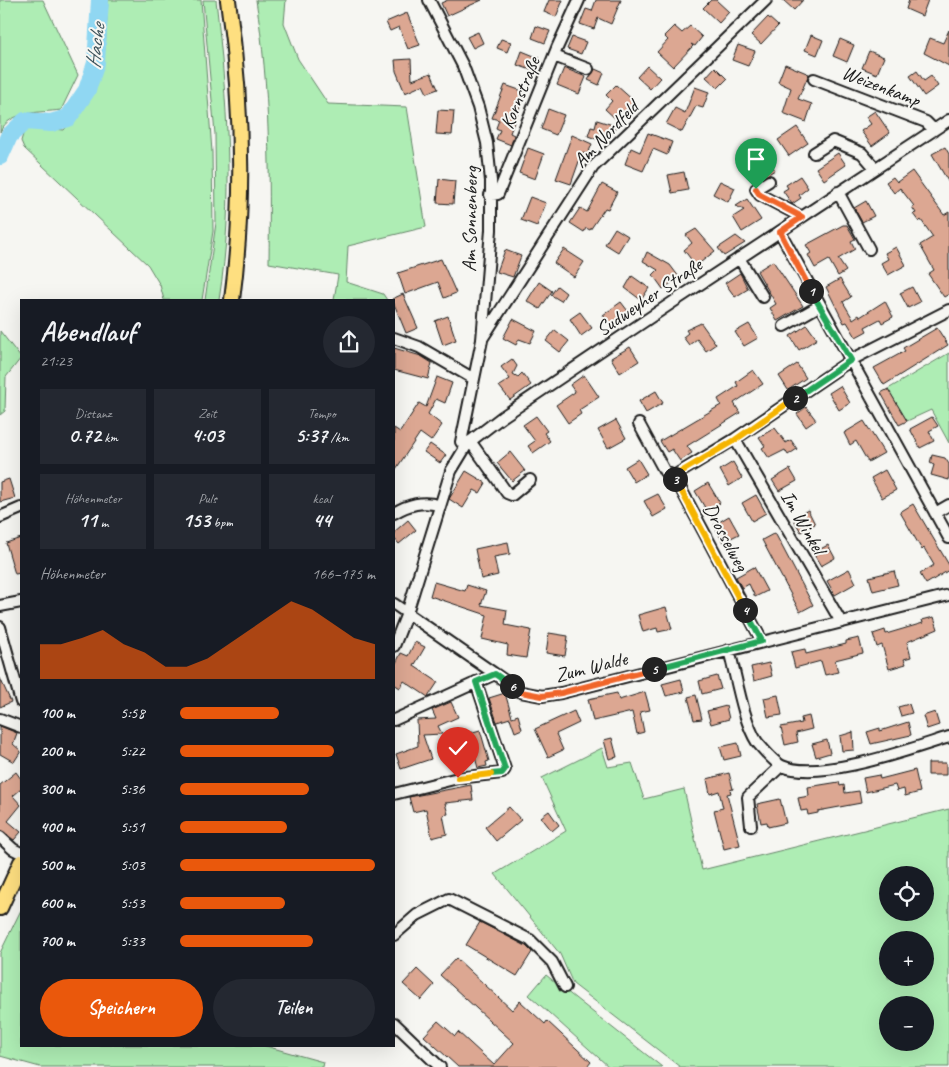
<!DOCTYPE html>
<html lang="de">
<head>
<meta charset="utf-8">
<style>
	:root { --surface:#171b24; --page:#242831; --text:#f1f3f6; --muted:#9ea1a6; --accent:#ea580c }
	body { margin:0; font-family:Caveat,sans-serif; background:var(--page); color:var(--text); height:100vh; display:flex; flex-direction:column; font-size:19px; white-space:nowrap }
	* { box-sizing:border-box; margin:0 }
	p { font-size:16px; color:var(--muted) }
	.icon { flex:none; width:28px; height:28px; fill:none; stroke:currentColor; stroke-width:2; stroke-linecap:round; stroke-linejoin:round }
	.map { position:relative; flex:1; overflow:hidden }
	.panel { position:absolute; left:20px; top:299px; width:375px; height:748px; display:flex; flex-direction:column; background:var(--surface); border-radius:0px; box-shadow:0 5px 20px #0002 }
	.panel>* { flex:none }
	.buttons { position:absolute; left:879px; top:866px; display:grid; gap:10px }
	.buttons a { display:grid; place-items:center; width:55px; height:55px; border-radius:50%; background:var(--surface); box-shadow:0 5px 20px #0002; font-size:25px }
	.pin { position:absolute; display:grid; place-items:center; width:42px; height:42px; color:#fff; margin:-51px -21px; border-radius:50% 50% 50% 0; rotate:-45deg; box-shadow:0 0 5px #0007 }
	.pin .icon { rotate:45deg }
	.km { position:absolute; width:25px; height:25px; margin:-12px; border-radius:50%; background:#222; color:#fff; font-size:14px; line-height:25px; text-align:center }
	.round { display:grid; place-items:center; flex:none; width:52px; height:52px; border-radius:26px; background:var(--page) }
	.overview { display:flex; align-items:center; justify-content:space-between; height:85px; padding:0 20px }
	h1 { font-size:28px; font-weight:600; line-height:38px }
	.stats { display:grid; grid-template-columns:repeat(3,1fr); gap:8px; height:85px; padding:5px 20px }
	.stats div { display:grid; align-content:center; border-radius:0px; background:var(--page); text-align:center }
	.stats b { font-size:21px; font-weight:600 }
	.stats small { font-size:14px; font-weight:400 }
	.stats p { font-size:14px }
	.chart { height:140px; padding:10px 20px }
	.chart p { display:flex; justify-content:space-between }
	.chart svg { width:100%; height:90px; margin-top:5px; fill:var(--accent); opacity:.7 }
	.cta { display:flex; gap:10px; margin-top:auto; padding:10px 20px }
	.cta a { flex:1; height:58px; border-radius:30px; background:var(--accent); color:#fff; font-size:20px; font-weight:600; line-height:58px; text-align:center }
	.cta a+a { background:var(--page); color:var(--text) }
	ul { padding:0 20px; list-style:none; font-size:16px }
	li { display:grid; grid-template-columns:80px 60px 1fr; align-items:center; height:38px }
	li i { height:12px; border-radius:6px; background:var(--accent) }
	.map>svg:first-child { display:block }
	.green { fill:#aeedb4; stroke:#658468; fill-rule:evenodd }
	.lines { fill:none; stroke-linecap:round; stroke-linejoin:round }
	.river { stroke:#90d7f2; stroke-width:18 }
	.building { fill:#dca792; stroke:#1c1c1c }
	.minor-casing { stroke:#1c1c1c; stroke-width:14 }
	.major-casing { stroke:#1c1c1c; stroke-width:18 }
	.minor { stroke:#f6f6f2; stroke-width:10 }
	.major { stroke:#fedf80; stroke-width:14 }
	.split-1-casing { stroke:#fff; stroke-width:10 }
	.split-2-casing { stroke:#fff; stroke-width:10 }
	.split-3-casing { stroke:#fff; stroke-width:10 }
	.split-4-casing { stroke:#fff; stroke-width:10 }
	.split-5-casing { stroke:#fff; stroke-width:10 }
	.split-6-casing { stroke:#fff; stroke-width:10 }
	.split-7-casing { stroke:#fff; stroke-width:10 }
	.split-8-casing { stroke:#fff; stroke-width:10 }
	.split-1 { stroke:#f0652b; stroke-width:6 }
	.split-2 { stroke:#22a559; stroke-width:6 }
	.split-3 { stroke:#f5b400; stroke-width:6 }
	.split-4 { stroke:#f5b400; stroke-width:6 }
	.split-5 { stroke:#22a559; stroke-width:6 }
	.split-6 { stroke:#f0652b; stroke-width:6 }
	.split-7 { stroke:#22a559; stroke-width:6 }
	.split-8 { stroke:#f5b400; stroke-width:6 }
	.labels { text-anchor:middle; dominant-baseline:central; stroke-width:4; stroke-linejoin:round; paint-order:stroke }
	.street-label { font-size:20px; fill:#1c1c1c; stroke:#f6f6f2 }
	.water-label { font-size:21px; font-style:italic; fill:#3f545c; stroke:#f6f6f2 }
</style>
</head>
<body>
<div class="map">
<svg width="949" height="1067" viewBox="0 0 949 1067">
	<rect width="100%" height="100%" fill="#f6f6f2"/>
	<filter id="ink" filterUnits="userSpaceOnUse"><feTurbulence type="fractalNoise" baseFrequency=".02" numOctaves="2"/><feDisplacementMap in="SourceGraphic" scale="10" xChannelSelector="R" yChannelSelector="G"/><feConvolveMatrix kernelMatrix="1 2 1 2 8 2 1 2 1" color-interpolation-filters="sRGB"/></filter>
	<g filter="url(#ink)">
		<path class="green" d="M0,0H43L78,75L61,110C39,113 10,110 0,132Z
			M108,0H201L212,152L213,231L202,300H164L160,285L148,265L24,148L21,141L24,131L33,127L64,130L92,95L105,49Z
			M203,0H216C227,100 235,200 219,300H205L216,223L215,134Z
			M256,0H286L284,23L298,59L328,104L407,107L426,227L348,246L346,282L383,294L387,300H334L338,275L269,263C270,174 270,88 256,0Z
			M0,331L21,358L6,377L5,411L0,415Z
			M949,353V443L931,410L907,421L888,389Z
			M602,748L608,767L632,763L644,799L684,789L702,870L949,809V1067H680L573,984L560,954L495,874L566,831L542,778ZM888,875H925V912H888ZM888,940H925V978H888ZM888,1005H925V1042H888Z
			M21,910V1045H262L323,1062L322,1067H40L0,1056V953Z
			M546,975L662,1067H609L529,995Z"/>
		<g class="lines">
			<path class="river" d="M0,156L9,136L25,121L51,123L68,118L87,90L96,63L100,0"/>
		</g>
		<path class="building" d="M448,0H482L447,16L441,3Z
			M549,0H563L556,17L544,12Z
			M596,0H621L611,24L598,18L594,29L580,24L586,9L592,11Z
			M711,0H716L729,12L719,23L703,8Z
			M783,0H803L794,10Z
			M909,0H928L922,16L906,9Z
			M407,13L420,45L408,49L399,27L390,31L386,22Z
			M768,17L778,26L761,44L751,35Z
			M536,26L550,31L545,43L532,38Z
			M674,26L682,33L690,26L702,37L695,46L691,44L693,46L673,67L657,52L668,40L664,36Z
			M949,30V66L924,53L930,38L943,43Z
			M478,32L483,43L473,48L467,37Z
			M811,35L823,40L817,55L805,50Z
			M572,37L586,42L581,54L567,49Z
			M501,39L511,42L507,52L497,48Z
			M840,39L854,45L847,62L833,56Z
			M738,45L755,51L748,66L732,60Z
			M522,51L539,58L534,71L517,65Z
			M869,51L884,57L877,74L862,68Z
			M411,59L412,80L431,73L438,89L427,93L423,85L405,93L396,71L395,60Z
			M785,64L809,74L798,99L812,104L806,122L783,113L791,88L778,82Z
			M647,66L660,78L650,89L637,77Z
			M715,67L727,79L718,88L706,77Z
			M564,68L586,77L579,94L557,85Z
			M595,69L604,73L599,85L588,80Z
			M917,71L924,81L931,76L938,86L924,96L910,76Z
			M505,85L525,92L510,133L514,135L511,145L496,139L500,130L496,128L499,120L492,118Z
			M616,85L635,102L618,121L605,109L612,101L606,95Z
			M695,87L709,92L703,108L696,106L682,132L666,124L675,108L685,113Z
			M548,109L564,115L556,135L541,129Z
			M438,110L454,111L452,135L436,134Z
			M875,111L890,133L872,146L861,131L871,124L866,117Z
			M597,120L616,126L607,143L588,136L591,127L595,128Z
			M797,127L808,143L789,156L778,140Z
			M648,133L672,142L667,155L653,149L643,171L625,164L631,148L640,152Z
			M572,135L592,144L588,154L582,153L571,184L556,179Z
			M945,147L949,154V183L932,154Z
			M528,148L544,154L535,179L519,173Z
			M762,150L775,170L755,182L747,170L754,166L749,159Z
			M838,153L846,165L824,180L816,168Z
			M912,171L944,215L949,212V294L944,297L928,274L934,270L920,245L933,237L921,220L919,222L913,214L916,213L912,207L914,206L900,188L894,193L886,182L893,177L897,182Z
			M684,172L688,190L672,193L668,175Z
			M800,176L808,188L799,195L801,198L792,204L783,191L788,188L786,185Z
			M439,179L455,181L453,204L437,203Z
			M720,181L735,188L728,202L713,194Z
			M602,184L617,192L608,209L605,208L590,230L586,228L584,232L570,223L580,208L587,212Z
			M530,197L546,203L537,226L521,220Z
			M747,199L761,220L742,232L733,217L744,210L736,206Z
			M866,201L874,216L862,222L854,208Z
			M843,225H847L855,239L851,241L855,249L838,259L846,271L838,276L829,260L815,268L808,255L811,253L806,245Z
			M615,228L628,236L618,252L605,244Z
			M696,229L715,251L696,266L684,250L692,243L686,235Z
			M736,236L745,243L724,256L718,248Z
			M896,247L906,265L888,275L881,263L888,259L885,253Z
			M564,249L584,262L574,277L554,263Z
			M505,250L521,256L513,277L497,272Z
			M647,252L670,265L679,277L663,289L653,275L658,270L643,261Z
			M441,259L456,293L444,298L438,282L405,294L398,273Z
			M773,261L803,306L777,321L770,308L776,304L757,271Z
			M740,273L748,289L735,297L725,283Z
			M632,276L649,288L641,300L625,288Z
			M840,279L851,297L843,302L853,319L859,315L860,317L885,301L893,317L882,323L880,319L865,327L867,331L856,337L847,322L844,323L826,287Z
			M539,282L552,291L540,309L527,301Z
			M557,286L566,293L561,301L551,295Z
			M912,287L920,302L908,308L900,293Z
			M403,294L418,328L406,333L392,299Z
			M621,302L631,315L612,328L603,315Z
			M580,312L592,328L581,336L570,319Z
			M448,316L456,340L443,345L435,321Z
			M513,319L536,331L530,343L519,339L516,345L503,338Z
			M701,323L716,344L706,351L697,339L689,345L683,337L688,333L686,330Z
			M749,324L758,338L744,346L735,332Z
			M807,325L817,339L799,350L790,336Z
			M937,328L948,345L884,385L874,368L905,351L903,348Z
			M555,330L569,341L560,352L546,341Z
			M630,347L639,361L620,373L611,358Z
			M394,348L421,356L432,363L428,379L394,370Z
			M512,359L517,366L513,374L518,377L522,373L531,385L510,400L499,386L510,379L501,367Z
			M797,364L806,378L788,390L779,376Z
			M753,370L763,384L734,403L740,413L687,446L692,453L680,461L672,449L667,452L660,441L721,405L718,399L738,386L736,382Z
			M584,375L599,397L579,410L581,414L568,423L556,405L575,392L570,385Z
			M437,377L452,383L445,403L436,399L428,414L442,425L431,441L420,433L394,472V428L400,432L419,403L426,407Z
			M840,386L850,403L839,410L829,393Z
			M888,389L907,421L899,425L881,393Z
			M656,391L663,403L646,413L639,401Z
			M806,407L816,420L806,427L797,414Z
			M536,416L547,431L544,433L550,441L533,453L528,446L535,441L523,425Z
			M932,417L938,426L929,431L934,441L920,448L910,429Z
			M616,420L626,438L608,448L598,430Z
			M864,421L884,453L868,462L856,441L850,445L844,433Z
			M775,428L786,443L791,440L797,449L788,455L785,450L769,458L762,448L765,446L759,437Z
			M430,444L446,455L440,463L424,452Z
			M510,452L525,471L512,481L497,463Z
			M932,455L945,458L949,464V480L931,475L934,465L930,463Z
			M638,459L647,474L634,482L625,467Z
			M733,462L742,478L729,486L720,470Z
			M790,469L797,481L779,491L772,480Z
			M885,470L896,490L882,498L871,478Z
			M466,471L486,483L480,493L474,490L463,508L449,499Z
			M9,479L15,498L0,502V482Z
			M708,483L720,503L707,511L695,491Z
			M658,494L667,509L653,517L644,501Z
			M756,495L766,513L752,521L742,503Z
			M913,504L949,565V570L926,584L920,574L934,565L924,548L922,550L900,512Z
			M808,510L815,524L801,532L793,518Z
			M729,516L739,534L723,542L714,525Z
			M408,520L416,530L399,544L394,538V532Z
			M775,533L813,605L800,612L762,540Z
			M21,538V573L15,574L6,543Z
			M508,542L510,554L494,557L498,575L481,579L475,549Z
			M828,545L835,558L821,566L813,553Z
			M754,567L767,591L755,597L749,584L742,588L736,577Z
			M849,569L856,583L835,595L827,581Z
			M894,571L898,585L873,591L869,577Z
			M434,582L465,591L467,585L486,591L481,605L507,610L505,625L531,630L526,658L507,655L508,645L482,639L487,615L430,596Z
			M666,607L672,629L658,632L657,628L643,632L638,615Z
			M934,617L938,629L907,642L911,657L904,659L906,664L889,669L882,645L877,647L873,634L885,630L886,634L923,623L922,620Z
			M549,633L568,636L565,656L546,653Z
			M859,638L863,653L835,660L838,672L825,675L821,661L795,668L791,652L805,649L806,654L846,644V641Z
			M415,642L425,647L414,666L438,682L428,697L404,681L400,688L394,684V667L401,653L408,656Z
			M769,663L772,676L754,681L751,667Z
			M717,676L721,689L702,694L699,681Z
			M0,678L11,702L0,707Z
			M681,679L684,692L666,696L662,684Z
			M645,692L650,710L640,712L644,732L637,734L632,712L593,721L588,699L617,693L619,700Z
			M505,693L512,717L518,715L522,729L515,732L510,718L497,722L489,698Z
			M696,695L702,719L694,720L688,697Z
			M778,695L782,715L768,717L764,698Z
			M451,702L458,717L438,726L442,734L423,735L431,759L401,769L396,754L418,746L417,720L436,719L432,710Z
			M909,704L912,713L901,716L898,707Z
			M726,706L729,719L711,724L707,711Z
			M574,711L579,723L556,734L563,750L548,757L535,729Z
			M935,712L939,725L927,729L923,716Z
			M809,716L812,729L796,733L798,742L785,745L781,727L802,723L801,718Z
			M908,722L911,735L871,744L867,732L880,728V731Z
			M0,726L17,733L13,744L21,751L14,762L0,754Z
			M480,730L489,761L486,762L487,766L478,768L473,750L470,751L466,734Z
			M853,732L854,750L842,751L840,736Z
			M612,738L617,757L609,759L604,740Z
			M827,740L830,753L816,757L812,744Z
			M738,743L741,756L724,760L720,747Z
			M928,763H946V775H928Z
			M915,770L920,792L905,796L904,789L897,791L895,785L866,792L863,778L879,775L880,779Z
			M16,772L21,779V789L13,796L21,805L8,821L21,832L14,840L0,830V785Z
			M729,773L733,789L730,790L731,793L727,794L740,845L724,849L714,810L723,808L719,791L710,794L707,779Z
			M839,782L840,786L844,785L845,793L859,791L861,803L818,811V813L808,815L807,810L801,811L798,798L809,796L808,787Z
			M471,785L473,800L445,803L448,814L443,815L447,834L432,838L426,809L413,812L409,797Z
			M780,799L786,823L768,827L767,822L761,823L757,804Z
			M509,807L521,820L496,841L485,827Z
			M549,811L559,825L552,831L541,817Z
			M480,922L526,946L532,952L517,976L466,945Z
			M456,958L512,1010L520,1001L545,1024L547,1021L591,1062L587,1067H458L424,1036L438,1021L455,1036L458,1032L494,1065L514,1043L440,975Z
			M417,969L434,985L421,1000L403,984Z"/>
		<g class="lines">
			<defs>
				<path id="minor" d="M429,0L463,66L478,107L487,143L491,181V230L482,340L461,442L465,447
					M554,56L588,69
					M814,79L926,122L934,130
					M814,153L833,141L862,153L875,168
					M769,181L756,189L760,195L802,217
					M838,192L869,249
					M490,195L498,194L557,48L579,0
					M780,232L949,538
					M739,258L763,297
					M784,326L819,306
					M394,338L419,347L474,379
					M482,339L593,167L766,0
					M639,424L665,472L674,476
					M735,439L841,622
					M470,441L507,493L512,495L530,480
					M674,476L735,439L851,360L949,310
					M674,476L762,641
					M394,513C409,504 422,501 439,505
					M935,513L949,505
					M0,517L21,508
					M394,604L521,692L542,696L561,693L949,595
					M0,606L21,602
					M0,627L21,702
					M394,646L407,613L451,471L468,443L502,417L676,300L949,120
					M729,650C736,675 743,721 757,742C762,748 775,763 782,766C820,782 910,749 949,737
					M0,719L21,727
					M394,720L495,674
					M394,794L458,778L502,773L505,769L476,682
					M751,826L748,797L781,766
					M0,837L13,849L21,853
					M394,935L417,915L449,899L530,940L552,962L565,987
					M394,1023L440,1067"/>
				<path id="major" d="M228,0C242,100 245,200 232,300
					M0,908L21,862"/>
			</defs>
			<use href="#minor" class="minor-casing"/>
			<use href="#major" class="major-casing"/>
			<use href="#minor" class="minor"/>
			<use href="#major" class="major"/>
		</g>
	</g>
	<g class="lines" filter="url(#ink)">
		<defs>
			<path id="split-1" d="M756,189L760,195L802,217L780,232L811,291"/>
			<path id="split-2" d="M795,398L851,360L811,291"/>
			<path id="split-3" d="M675,479L674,476L735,440L795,398"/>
			<path id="split-4" d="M675,479L745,610"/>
			<path id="split-5" d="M654,669L762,641L745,610"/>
			<path id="split-6" d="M512,686L521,692L542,696L561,693L654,669"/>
			<path id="split-7" d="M491,774L502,773L505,769L476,682L495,674L512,686"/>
			<path id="split-8" d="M458,778L491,774"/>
		</defs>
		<use href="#split-1" class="split-1-casing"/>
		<use href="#split-2" class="split-2-casing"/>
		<use href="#split-3" class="split-3-casing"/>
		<use href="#split-4" class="split-4-casing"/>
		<use href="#split-5" class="split-5-casing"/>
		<use href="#split-6" class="split-6-casing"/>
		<use href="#split-7" class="split-7-casing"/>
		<use href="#split-8" class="split-8-casing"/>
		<use href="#split-1" class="split-1"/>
		<use href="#split-2" class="split-2"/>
		<use href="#split-3" class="split-3"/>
		<use href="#split-4" class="split-4"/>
		<use href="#split-5" class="split-5"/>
		<use href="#split-6" class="split-6"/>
		<use href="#split-7" class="split-7"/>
		<use href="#split-8" class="split-8"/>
	</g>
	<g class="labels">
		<g class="street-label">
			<text transform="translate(881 86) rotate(21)">Weizenkamp</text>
			<text transform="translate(520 93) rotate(-68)">Kornstraße</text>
			<text transform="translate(606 134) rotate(-46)">Am Nordfeld</text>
			<text transform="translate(470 219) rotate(-89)">Am Sonnenberg</text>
			<text transform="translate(649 297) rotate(-34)">Sudweyher Straße</text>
			<text transform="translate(803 522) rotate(60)">Im Winkel</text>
			<text transform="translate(726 537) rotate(62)">Drosselweg</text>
			<text transform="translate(591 667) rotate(-14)">Zum Walde</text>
		</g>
		<g class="water-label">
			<text transform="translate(95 46) rotate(-83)">Hache</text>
		</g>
	</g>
</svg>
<div class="buttons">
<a><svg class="icon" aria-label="locate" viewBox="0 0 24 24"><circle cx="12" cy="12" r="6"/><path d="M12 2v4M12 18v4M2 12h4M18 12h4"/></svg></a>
<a>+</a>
<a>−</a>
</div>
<div class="pin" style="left:756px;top:189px;background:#1e9e55"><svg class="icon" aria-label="arrive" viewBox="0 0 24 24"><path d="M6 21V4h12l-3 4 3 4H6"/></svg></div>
<div class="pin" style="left:458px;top:778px;background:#d93025"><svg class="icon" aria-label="check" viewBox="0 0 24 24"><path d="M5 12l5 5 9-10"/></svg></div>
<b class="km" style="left:811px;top:291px">1</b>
<b class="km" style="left:795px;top:398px">2</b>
<b class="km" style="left:675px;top:479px">3</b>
<b class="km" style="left:745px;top:610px">4</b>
<b class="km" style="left:654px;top:669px">5</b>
<b class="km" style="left:512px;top:686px">6</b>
<section class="panel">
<div class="overview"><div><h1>Abendlauf</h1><p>21:23</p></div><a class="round"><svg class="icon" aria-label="share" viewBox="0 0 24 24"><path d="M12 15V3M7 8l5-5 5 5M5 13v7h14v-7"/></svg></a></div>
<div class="stats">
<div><p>Distanz</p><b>0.72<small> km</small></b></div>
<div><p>Zeit</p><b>4:03</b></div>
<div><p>Tempo</p><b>5:37<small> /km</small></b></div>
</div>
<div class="stats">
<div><p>Höhenmeter</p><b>11<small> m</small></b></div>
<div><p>Puls</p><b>153<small> bpm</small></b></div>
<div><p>kcal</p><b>44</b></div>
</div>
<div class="chart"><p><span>Höhenmeter</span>166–175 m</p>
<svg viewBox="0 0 160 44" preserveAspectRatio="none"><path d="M0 44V27L10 27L20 24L30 20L40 27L50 31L60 38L70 38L80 34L90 27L100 20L110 13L120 6L130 10L140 17L150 24L160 27V44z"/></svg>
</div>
<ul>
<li><b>100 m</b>5:58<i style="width:51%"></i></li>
<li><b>200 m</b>5:22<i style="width:79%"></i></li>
<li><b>300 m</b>5:36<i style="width:66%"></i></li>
<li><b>400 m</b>5:51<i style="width:55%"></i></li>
<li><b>500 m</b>5:03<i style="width:100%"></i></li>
<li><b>600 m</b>5:53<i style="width:54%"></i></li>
<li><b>700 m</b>5:33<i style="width:68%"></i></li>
</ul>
<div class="cta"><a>Speichern</a><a>Teilen</a></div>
</section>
</div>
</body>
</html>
